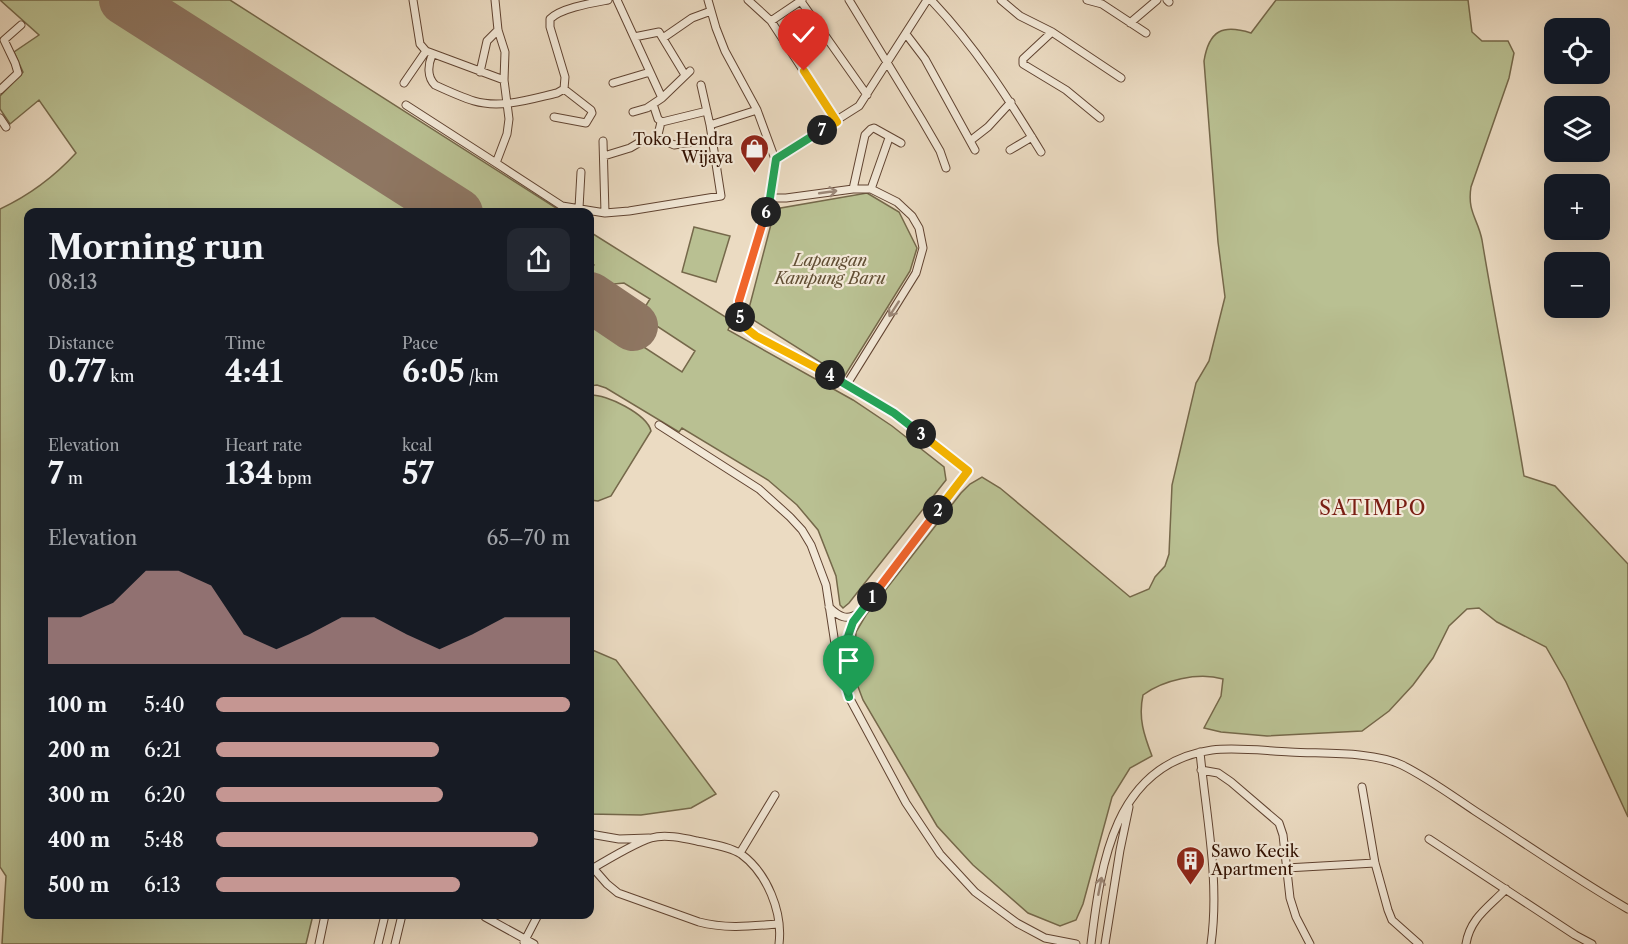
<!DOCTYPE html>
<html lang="en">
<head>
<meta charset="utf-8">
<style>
	:root { --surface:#171b24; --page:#242831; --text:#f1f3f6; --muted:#9ea1a6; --accent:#c59692 }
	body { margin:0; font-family:"Libre Caslon Text",serif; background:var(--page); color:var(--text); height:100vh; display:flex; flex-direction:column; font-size:22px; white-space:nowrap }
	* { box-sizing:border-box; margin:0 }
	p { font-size:20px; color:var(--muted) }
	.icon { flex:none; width:33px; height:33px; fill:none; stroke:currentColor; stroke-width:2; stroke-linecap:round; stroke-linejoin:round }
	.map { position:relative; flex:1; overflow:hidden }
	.drawer { position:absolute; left:24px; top:208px; width:570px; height:711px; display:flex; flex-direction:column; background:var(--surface); border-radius:12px; box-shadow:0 6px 24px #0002 }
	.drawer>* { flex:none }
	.tools { position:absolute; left:1544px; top:18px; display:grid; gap:12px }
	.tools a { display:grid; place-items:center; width:66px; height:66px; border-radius:12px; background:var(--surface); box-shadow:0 6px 24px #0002; font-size:30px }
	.pin { position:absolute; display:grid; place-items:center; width:51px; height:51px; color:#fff; margin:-62px -26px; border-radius:50% 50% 50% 0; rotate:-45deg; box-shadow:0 0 6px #0007 }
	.pin .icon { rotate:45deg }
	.km { position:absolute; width:30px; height:30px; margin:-15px; border-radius:50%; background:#222; color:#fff; font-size:16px; line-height:30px; text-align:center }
	.round { display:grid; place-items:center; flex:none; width:63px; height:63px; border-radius:12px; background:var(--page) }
	.overview { display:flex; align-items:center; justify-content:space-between; height:102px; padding:0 24px }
	h1 { font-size:33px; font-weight:800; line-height:45px }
	.stats { display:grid; grid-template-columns:repeat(3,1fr); gap:9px; height:102px; padding:6px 24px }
	.stats div { display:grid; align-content:center }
	.stats b { font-size:30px; font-weight:800 }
	.stats small { font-size:16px; font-weight:400 }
	.stats p { font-size:16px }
	.chart { height:168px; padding:12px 24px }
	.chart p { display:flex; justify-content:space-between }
	.chart svg { width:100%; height:108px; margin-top:6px; fill:var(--accent); opacity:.7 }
	ul { padding:0 24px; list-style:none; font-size:20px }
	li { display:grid; grid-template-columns:96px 72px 1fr; align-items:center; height:45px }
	li i { height:15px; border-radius:8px; background:var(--accent) }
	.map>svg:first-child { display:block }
	.green { fill:#b9c092; stroke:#75684a; stroke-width:1.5 }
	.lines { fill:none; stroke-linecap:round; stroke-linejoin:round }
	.runway { stroke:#8e7662; stroke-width:50 }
	.minor-casing { stroke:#604331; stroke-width:9 }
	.minor { stroke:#f2e8d7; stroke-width:7 }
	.oneway { stroke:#9b8777 }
	.split-1-casing { stroke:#fff; stroke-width:12 }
	.split-2-casing { stroke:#fff; stroke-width:12 }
	.split-3-casing { stroke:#fff; stroke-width:12 }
	.split-4-casing { stroke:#fff; stroke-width:12 }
	.split-5-casing { stroke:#fff; stroke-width:12 }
	.split-6-casing { stroke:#fff; stroke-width:12 }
	.split-7-casing { stroke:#fff; stroke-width:12 }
	.split-8-casing { stroke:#fff; stroke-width:12 }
	.split-1 { stroke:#22a559; stroke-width:8 }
	.split-2 { stroke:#f0652b; stroke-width:8 }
	.split-3 { stroke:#f5b400; stroke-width:8 }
	.split-4 { stroke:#22a559; stroke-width:8 }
	.split-5 { stroke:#f5b400; stroke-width:8 }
	.split-6 { stroke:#f0652b; stroke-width:8 }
	.split-7 { stroke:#22a559; stroke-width:8 }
	.split-8 { stroke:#f5b400; stroke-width:8 }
	.labels { text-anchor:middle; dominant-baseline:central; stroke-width:4.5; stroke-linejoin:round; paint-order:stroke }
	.poi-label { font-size:16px; fill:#311001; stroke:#f2e8d7; text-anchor:end }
	.park-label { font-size:16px; font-style:italic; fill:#614e34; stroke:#f2e8d7 }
	.quarter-label { font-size:20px; letter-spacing:1.5px; fill:#7a1f14; stroke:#f2e8d7 }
</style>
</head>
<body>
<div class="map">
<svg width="1628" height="944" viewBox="0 0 1628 944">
	<rect width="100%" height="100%" fill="#ebdbc2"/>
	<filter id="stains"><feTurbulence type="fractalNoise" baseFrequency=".00333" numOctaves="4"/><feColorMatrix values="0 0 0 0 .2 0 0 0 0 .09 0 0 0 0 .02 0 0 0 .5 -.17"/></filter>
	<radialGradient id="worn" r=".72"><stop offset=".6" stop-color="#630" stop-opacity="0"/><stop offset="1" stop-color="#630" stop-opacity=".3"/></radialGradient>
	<path class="green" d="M0,0H100L434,213H28V915H313L306,944H2L6,876L0,867V209C30,195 54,177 76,153L39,100L10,124L0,109V96L23,72L14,52L39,35Z
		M147,0H230L564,213H481Z
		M1276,0H1468L1472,32L1482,41H1508L1514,53L1509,78L1471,187C1467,212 1478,219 1482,240C1495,319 1511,397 1524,476L1555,486L1628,564V817L1566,682L1546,647L1497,622L1479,608L1467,609L1449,626L1433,658L1413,685L1389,711L1362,731L1267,736L1221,732L1204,728L1221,696L1223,679C1198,672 1163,680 1143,695C1138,718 1144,735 1152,756L1130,768L1112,797L1083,904L1076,920L1060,926L1028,913L973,865L937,826L863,700L857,684L854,666L856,632L866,615L961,493L970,484L982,477L1000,488L1130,597L1149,589L1155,577L1165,566L1169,554L1172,485L1196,383L1209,361L1225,297L1218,242L1204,61C1209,30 1223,24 1251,33Z
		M867,193L899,212L917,248L910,271L844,377L747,316L775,209Z
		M694,227L730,236L716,282L682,272Z
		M590,232L732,321L728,330L853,400L892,426L944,467L946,480L849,603L843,608L840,605L836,576L818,530L797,505L768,480L682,428L679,432L606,388L597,385L590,386V312L682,372L695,351L640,315L650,299L624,283L593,286L590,283V272L594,265L590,261Z
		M590,395C606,394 647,414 651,431L611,496L598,501L590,500Z
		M590,649L616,660L716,794L691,808L641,815L590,814Z"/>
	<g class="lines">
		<path class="runway" d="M124,0L458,213
			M590,297L633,326"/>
		<defs>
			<path id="minor" d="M413,0L420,44L426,51L504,80
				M495,0L498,30L505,52L504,80L509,119L507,134L496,163L562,206L605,213L603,141
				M617,0L662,98L647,108L633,112
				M708,0L716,28L725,51L757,110L775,159L770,198L739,301C738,317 743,326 756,336L847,384L894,413L968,471L859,613C847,621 839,617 829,607
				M748,0L771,21L837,122
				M800,0L867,95
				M849,0L922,120L940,151L946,168
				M931,0C975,46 1008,98 1041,152
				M1001,0L1020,16L1052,32L1121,78
				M1087,0L1102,4L1146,33
				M1167,0L1169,2
				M771,21L802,0
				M1130,23L1157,0
				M1052,32L1023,59V64L1066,90L1100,118
				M906,34L925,59L975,150
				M634,37L659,32L685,75
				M663,38L692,18L711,11
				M432,55C428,65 427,77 435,85C448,91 461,97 474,101C501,109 531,99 557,93L564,89L565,77L550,27V19C561,8 592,3 608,0
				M480,72L487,41L498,30
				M404,83L426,51
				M613,83L650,72
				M701,85L710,125
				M0,90L18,73L15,63L4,40L21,25
				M662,98L690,71
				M653,104L658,119L662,122L707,111
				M406,105L496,163
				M554,117L586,123L592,113L591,110L564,89
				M0,118L6,127
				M657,139L661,122
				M970,141L988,127L1011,102
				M1010,150L1032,137
				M604,156L630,148L642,141L661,139L674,145L712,139
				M775,159L859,106L927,0
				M853,189L865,135L871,129L874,128L901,143
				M871,189L889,138
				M770,198H786L853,189H871L897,202L912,216L919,228L923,248L916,273L847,384
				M579,208L581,172
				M605,213L629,211L721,196L710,125L757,110
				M659,425L759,489L790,517L802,530L811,545L826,585L835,644L849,697L906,803L940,854L975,892L1017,923L1045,938L1076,944
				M842,664C845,647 847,630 858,615
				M1200,752C1206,816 1220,880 1211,944
				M1201,770L1218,773L1231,782L1279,823L1283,835L1290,898L1296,917L1310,944
				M1362,787L1375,863L1388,910L1392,920L1419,944
				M590,834L619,839L649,838
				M1429,839L1575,935L1592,944
				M740,853L775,795
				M593,868L607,884L618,893L699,922C725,929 752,926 778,924
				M1286,868L1375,863
				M590,870C605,861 635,843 651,838C665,834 683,838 697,841C710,844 729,846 741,854C767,873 783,912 779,944
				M485,917L534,944
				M524,942L538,915
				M319,944L325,915
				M378,944L385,915
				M395,944L402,915
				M1091,944C1101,863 1114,764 1212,750C1237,747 1265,751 1290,752C1323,754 1372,751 1402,765C1428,778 1451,795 1475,811C1526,844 1576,879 1628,909
				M1105,944L1120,850L1129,807
				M1466,944C1470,918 1489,907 1506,889"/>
		</defs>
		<use href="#minor" class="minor-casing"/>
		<use href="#minor" class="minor"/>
	</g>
	<defs><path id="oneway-shaft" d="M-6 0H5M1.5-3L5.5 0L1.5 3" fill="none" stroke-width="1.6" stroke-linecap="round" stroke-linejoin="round" transform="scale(1.5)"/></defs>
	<g class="oneway">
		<use href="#oneway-shaft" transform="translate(828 192) rotate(-8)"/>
		<use href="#oneway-shaft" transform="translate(894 309) rotate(123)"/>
		<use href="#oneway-shaft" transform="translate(1100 886) rotate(-79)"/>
	</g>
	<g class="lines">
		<defs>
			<path id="split-1" d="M849,697L841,670L844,648L853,622L872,597"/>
			<path id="split-2" d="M872,597L938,510"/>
			<path id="split-3" d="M921,434L968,471L938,510"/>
			<path id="split-4" d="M830,375L894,413L921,434"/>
			<path id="split-5" d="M740,317L747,329L756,336L830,375"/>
			<path id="split-6" d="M740,317L739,301L766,212"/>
			<path id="split-7" d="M766,212L770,198L776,159L822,130"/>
			<path id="split-8" d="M804,71L837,122L822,130"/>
		</defs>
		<use href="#split-1" class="split-1-casing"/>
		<use href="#split-2" class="split-2-casing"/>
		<use href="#split-3" class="split-3-casing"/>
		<use href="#split-4" class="split-4-casing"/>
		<use href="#split-5" class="split-5-casing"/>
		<use href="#split-6" class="split-6-casing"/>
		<use href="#split-7" class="split-7-casing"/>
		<use href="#split-8" class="split-8-casing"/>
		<use href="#split-1" class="split-1"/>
		<use href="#split-2" class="split-2"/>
		<use href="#split-3" class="split-3"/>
		<use href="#split-4" class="split-4"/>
		<use href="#split-5" class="split-5"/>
		<use href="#split-6" class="split-6"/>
		<use href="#split-7" class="split-7"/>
		<use href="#split-8" class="split-8"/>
	</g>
	<defs>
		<symbol id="shop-pin" viewBox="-11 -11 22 30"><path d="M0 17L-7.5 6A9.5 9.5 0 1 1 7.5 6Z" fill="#8f2418" stroke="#f2e8d7"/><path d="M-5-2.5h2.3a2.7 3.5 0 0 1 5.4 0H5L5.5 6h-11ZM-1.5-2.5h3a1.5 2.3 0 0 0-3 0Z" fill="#fff"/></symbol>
		<symbol id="building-pin" viewBox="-11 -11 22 30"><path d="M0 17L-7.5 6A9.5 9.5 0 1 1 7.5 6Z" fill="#8f2418" stroke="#f2e8d7"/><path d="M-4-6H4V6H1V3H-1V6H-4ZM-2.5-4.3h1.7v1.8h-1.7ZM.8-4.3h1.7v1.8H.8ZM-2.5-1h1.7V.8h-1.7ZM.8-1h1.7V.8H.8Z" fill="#fff"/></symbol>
	</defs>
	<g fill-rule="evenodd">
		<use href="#shop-pin" x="738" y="132" width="33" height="45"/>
		<use href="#building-pin" x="1174" y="844" width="33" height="45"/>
	</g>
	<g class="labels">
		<g class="poi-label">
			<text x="733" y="139">Toko Hendra<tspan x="733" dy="18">Wijaya</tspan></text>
			<text x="1211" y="851" text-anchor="start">Sawo Kecik<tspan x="1211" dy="18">Apartment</tspan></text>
		</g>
		<g class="park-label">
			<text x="830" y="260">Lapangan<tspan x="830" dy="18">Kampung Baru</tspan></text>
		</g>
		<g class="quarter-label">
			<text x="1373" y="508">SATIMPO</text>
		</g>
	</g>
	<rect width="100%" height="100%" filter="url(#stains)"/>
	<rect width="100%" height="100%" fill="url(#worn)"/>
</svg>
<div class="tools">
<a><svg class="icon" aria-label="locate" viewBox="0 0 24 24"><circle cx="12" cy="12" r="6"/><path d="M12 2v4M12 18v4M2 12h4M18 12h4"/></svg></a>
<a><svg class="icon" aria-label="layers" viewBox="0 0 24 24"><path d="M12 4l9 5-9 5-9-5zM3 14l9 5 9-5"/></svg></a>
<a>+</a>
<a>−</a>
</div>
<div class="pin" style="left:849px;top:697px;background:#1e9e55"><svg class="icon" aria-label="arrive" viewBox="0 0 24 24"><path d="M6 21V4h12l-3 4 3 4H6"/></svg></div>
<div class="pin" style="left:804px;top:71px;background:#d93025"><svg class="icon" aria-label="check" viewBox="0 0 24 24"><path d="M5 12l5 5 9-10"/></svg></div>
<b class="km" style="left:872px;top:597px">1</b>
<b class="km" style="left:938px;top:510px">2</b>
<b class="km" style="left:921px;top:434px">3</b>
<b class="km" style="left:830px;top:375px">4</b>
<b class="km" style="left:740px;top:317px">5</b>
<b class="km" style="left:766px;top:212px">6</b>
<b class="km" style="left:822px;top:130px">7</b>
<section class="drawer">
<div class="overview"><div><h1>Morning run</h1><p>08:13</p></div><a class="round"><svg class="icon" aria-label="share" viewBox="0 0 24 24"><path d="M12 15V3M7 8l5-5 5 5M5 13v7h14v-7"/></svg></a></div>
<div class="stats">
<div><p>Distance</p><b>0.77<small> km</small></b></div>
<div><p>Time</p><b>4:41</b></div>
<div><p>Pace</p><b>6:05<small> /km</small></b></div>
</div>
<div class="stats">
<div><p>Elevation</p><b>7<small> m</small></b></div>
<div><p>Heart rate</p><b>134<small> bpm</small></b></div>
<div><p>kcal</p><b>57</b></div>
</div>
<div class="chart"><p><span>Elevation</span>65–70 m</p>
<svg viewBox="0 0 160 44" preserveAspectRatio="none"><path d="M0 44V25L10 25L20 19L30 6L40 6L50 12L60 32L70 38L80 32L90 25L100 25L110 32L120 38L130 32L140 25L150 25L160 25V44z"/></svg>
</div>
<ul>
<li><b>100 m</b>5:40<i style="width:100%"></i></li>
<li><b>200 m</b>6:21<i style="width:63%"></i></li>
<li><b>300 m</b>6:20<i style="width:64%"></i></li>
<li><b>400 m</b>5:48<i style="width:91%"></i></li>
<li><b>500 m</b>6:13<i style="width:69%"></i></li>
</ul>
</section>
</div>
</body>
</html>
